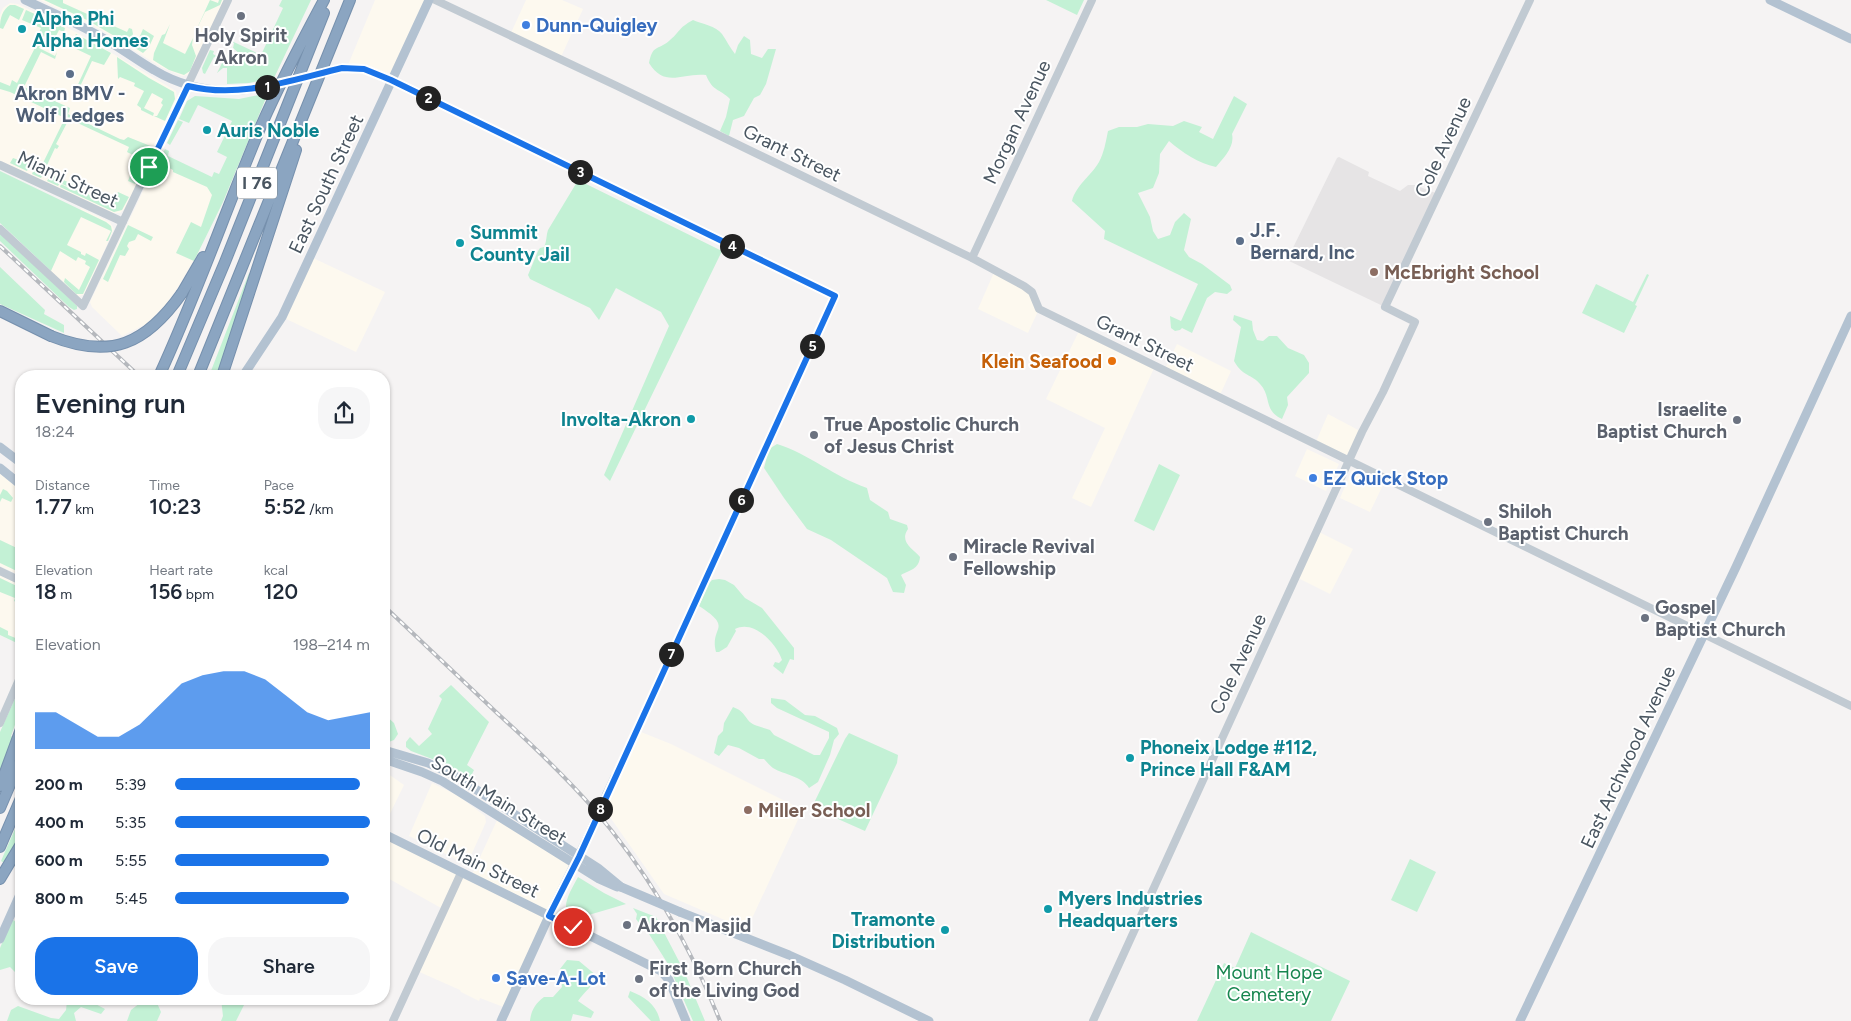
<!DOCTYPE html>
<html lang="en">
<head>
<meta charset="utf-8">
<style>
	:root { --surface:#fff; --page:#f6f6f7; --text:#1f2937; --muted:#747a83; --accent:#1a73e8 }
	body { margin:0; font-family:Figtree,sans-serif; background:var(--page); color:var(--text); height:100vh; display:flex; flex-direction:column; font-size:19px; white-space:nowrap }
	* { box-sizing:border-box; margin:0 }
	p { font-size:16px; color:var(--muted) }
	.icon { flex:none; width:28px; height:28px; fill:none; stroke:currentColor; stroke-width:2; stroke-linecap:round; stroke-linejoin:round }
	.map { position:relative; flex:1; overflow:hidden }
	.sheet { position:absolute; left:15px; top:370px; width:375px; height:635px; display:flex; flex-direction:column; background:var(--surface); border-radius:20px; box-shadow:0 1px 4px #0004 }
	.sheet>* { flex:none }
	.pin { position:absolute; display:grid; place-items:center; width:42px; height:42px; color:#fff; margin:-21px; border:2px solid #fff; border-radius:50%; box-shadow:0 1px 5px #0007 }
	.km { position:absolute; width:25px; height:25px; margin:-12px; border-radius:50%; background:#222; color:#fff; font-size:14px; line-height:25px; text-align:center }
	.round { display:grid; place-items:center; flex:none; width:52px; height:52px; border-radius:20px; background:var(--page) }
	.overview { display:flex; align-items:center; justify-content:space-between; height:85px; padding:0 20px }
	h1 { font-size:28px; font-weight:600; line-height:38px }
	.metrics { display:grid; grid-template-columns:repeat(3,1fr); gap:8px; height:85px; padding:5px 20px }
	.metrics div { display:grid; align-content:center }
	.metrics b { font-size:21px; font-weight:600 }
	.metrics small { font-size:14px; font-weight:400 }
	.metrics p { font-size:14px }
	.chart { height:140px; padding:10px 20px }
	.chart p { display:flex; justify-content:space-between }
	.chart svg { width:100%; height:90px; margin-top:5px; fill:var(--accent); opacity:.7 }
	.button { display:flex; gap:10px; margin-top:auto; padding:10px 20px }
	.button a { flex:1; height:58px; border-radius:20px; background:var(--accent); color:#fff; font-size:20px; font-weight:600; line-height:58px; text-align:center }
	.button a+a { background:var(--page); color:var(--text) }
	ul { padding:0 20px; list-style:none; font-size:16px }
	li { display:grid; grid-template-columns:80px 60px 1fr; align-items:center; height:38px }
	li i { height:12px; border-radius:6px; background:var(--accent) }
	.map>svg:first-child { display:block }
	.commercial { fill:#fdf9ef }
	.education { fill:#e6e4e5 }
	.green { fill:#c3f1d5 }
	.lines { fill:none; stroke-linecap:round; stroke-linejoin:round }
	.highway-casing { stroke:#7690ad; stroke-width:12 }
	.minor { stroke:#c1cad2; stroke-width:8 }
	.major { stroke:#b3c2d1; stroke-width:9 }
	.highway { stroke:#8ba5c1; stroke-width:10 }
	.rail-casing { stroke:#b5b8bd; stroke-width:4 }
	.rail { stroke:#fff; stroke-width:2; stroke-dasharray:5.5; stroke-linecap:butt }
	.highway-bridge-casing { stroke:#7690ad; stroke-width:12; stroke-linecap:butt }
	.major-bridge { stroke:#b3c2d1; stroke-width:9 }
	.highway-bridge { stroke:#8ba5c1; stroke-width:10 }
	.route-casing { stroke:#fff; stroke-width:10 }
	.route { stroke:#1a73e8; stroke-width:6 }
	.worship-dot { fill:#6b7280; stroke:#fff; stroke-width:2 }
	.shop-dot { fill:#3f7fe0; stroke:#fff; stroke-width:2 }
	.culture-dot { fill:#0f9aa8; stroke:#fff; stroke-width:2 }
	.service-dot { fill:#5c6f8a; stroke:#fff; stroke-width:2 }
	.education-dot { fill:#8d6e63; stroke:#fff; stroke-width:2 }
	.food-dot { fill:#e8710a; stroke:#fff; stroke-width:2 }
	.labels { text-anchor:middle; dominant-baseline:central; stroke-width:4; stroke-linejoin:round; paint-order:stroke }
	.shield { fill:#fff; stroke:#808990; stroke-width:1 }
	.shield-label { font-size:18px; font-weight:bold; fill:#4a5661 }
	.culture-label { font-size:19px; font-weight:bold; fill:#0d838f; stroke:#fff; text-anchor:start }
	.shop-label { font-size:19px; font-weight:bold; fill:#366cbe; stroke:#fff; text-anchor:start }
	.worship-label { font-size:19px; font-weight:bold; fill:#5b616d; stroke:#fff; text-anchor:start }
	.service-label { font-size:19px; font-weight:bold; fill:#4e5e75; stroke:#fff }
	.street-label { font-size:19px; fill:#4a5661; stroke:#fff }
	.education-label { font-size:19px; font-weight:bold; fill:#785e54; stroke:#fff; text-anchor:start }
	.food-label { font-size:19px; font-weight:bold; fill:#c56008; stroke:#fff; text-anchor:end }
	.park-label { font-size:19px; fill:#17864f; stroke:#fff }
</style>
</head>
<body>
<div class="map">
<svg width="1851" height="1021" viewBox="0 0 1851 1021">
	<rect width="100%" height="100%" fill="#f5f3f3"/>
	<path class="commercial" d="M40,0H224L191,72L187,75L182,76L161,67L101,30Z
		M375,0H427L391,79L348,65Z
		M526,0H562L583,9L560,59L510,35Z
		M10,3L18,4L78,33L176,91L177,100L126,208L120,213H111L0,161V15L3,8Z
		M157,162L226,194L199,251L178,287L166,304L146,324L122,336L92,307L90,302Z
		M81,208L110,222L114,229L85,294L78,297L50,272Z
		M311,257L385,292L356,352L282,317Z
		M995,270L1024,286L1039,309L1028,333L978,309Z
		M1080,329L1155,366L1091,507L1072,498L1105,428L1046,399Z
		M1177,344L1231,371L1219,397L1164,371Z
		M1328,414L1362,432L1349,461L1315,444Z
		M1307,449L1339,464L1326,491L1295,476Z
		M1352,470L1383,485L1370,512L1340,498Z
		M0,473L21,491V576L0,566Z
		M1317,531L1353,549L1330,594L1296,577Z
		M0,575L21,585V645L0,635Z
		M641,732L671,744L797,807L801,813L748,927H741L664,894L605,810Z
		M384,771L404,785L384,826Z
		M432,783L457,795L485,816L486,822L469,860L462,862L409,836Z
		M498,818L574,864L548,913L471,877Z
		M384,835L458,873L441,908L384,876Z
		M461,873L549,916L506,1008L480,998L479,1001L461,992L460,990L415,970Z"/>
	<path class="education" d="M1339,157L1369,172L1368,176L1400,191L1408,185H1415L1438,194L1385,307L1287,260L1337,158Z"/>
	<path class="green" d="M44,0H63V3L127,32L129,28L132,29L133,34L128,44L87,20Z
		M210,0L218,3L219,0H222L220,5L205,12L193,37Z
		M282,0H311L274,78L249,83L227,84V68H223L217,73L223,61L214,57L205,74L203,73L202,68L210,50L214,51L213,54L224,60L225,54L237,62L240,54L233,48L234,43L217,35L221,26L219,35L261,55L283,8L279,6Z
		M1046,0H1084L1077,15Z
		M10,5H15L24,9L19,20L10,15L3,29L0,28C0,19 2,10 10,5Z
		M26,10L65,28L64,32L59,30L55,38L46,33L39,48L55,56L57,52L55,59L41,52L24,87L70,108L68,114L120,139L124,140L128,137L153,147L135,184L128,181L137,157L127,152L129,147L69,119L56,144L59,146L57,149L55,148L41,178L32,174L35,167H41L65,118L10,92L0,89V82L10,86L12,80L17,83L39,40L36,39L41,28L22,20Z
		M693,20C702,24 716,26 722,34C727,41 730,48 735,54L738,45L744,36L750,40L751,54L762,58L768,49H776L766,84L760,95L754,98L744,116L733,120L729,136L720,131L726,117L730,99C719,88 713,92 706,75C683,72 665,89 649,63C653,44 657,51 669,41C680,32 678,28 693,20Z
		M170,24L163,43L185,54L193,38L192,45L196,56L190,71L184,75L169,70L153,60L154,53L162,35L165,34Z
		M143,29L154,36L149,47L143,53L135,48Z
		M76,34L111,53L104,65L92,61L77,93L73,91H75L91,56L70,46Z
		M117,57L149,78L174,92L175,99L165,121L154,116H157L163,105L161,103L163,99L152,93L144,108L154,113L153,116L141,110V108L137,105L144,91L134,86L135,83L120,77L118,79Z
		M268,93L223,202L194,261L176,253L191,222L201,227L212,195L207,187L173,172V170L162,164L159,168L156,167L165,149L169,151L168,156L212,177L214,172L219,174L227,157L217,152L232,121L198,105L189,123L179,119L187,101L195,96L239,99Z
		M1234,96L1247,104L1232,134C1235,147 1223,158 1216,167C1198,163 1183,153 1169,141L1160,154L1159,173L1153,188L1138,193L1150,217L1153,231L1158,239L1170,235L1175,222L1184,213L1191,219L1184,250L1189,257L1202,264L1230,285L1232,290L1227,294L1215,292L1207,298L1192,333L1182,328L1180,330L1175,331L1171,328L1170,316L1181,321L1198,284L1104,239L1105,231L1072,201C1076,185 1091,176 1099,162C1104,153 1106,141 1108,131L1119,127H1137L1148,124L1173,126L1184,121L1202,127L1199,132L1213,139Z
		M178,120L183,122L170,145L167,143Z
		M13,158L30,164L27,171L10,163Z
		M0,171L106,222L111,226L112,231L108,241H106L111,231L81,217L67,245L81,252V254L85,256L86,253L99,260L83,294H76L64,282L65,278L79,290L90,267L85,264L86,261L78,257L76,261L60,251L51,271L0,223Z
		M53,171L54,172L52,175L70,183L74,181L71,188L60,183L58,186L47,181Z
		M580,181L722,251L610,481L604,475L669,326L661,312L616,288L599,320L590,308L530,279L528,275L538,251L540,248L544,247C547,241 546,236 548,230L577,182Z
		M61,184L71,189L72,188L77,189L111,205L118,192L129,197L122,210L114,212L60,187Z
		M128,225L153,237L151,241L138,234L135,240L129,242L127,246L129,249L125,256L120,255L108,282L103,279Z
		M0,233L71,300L77,306V309L74,310L69,307L0,241Z
		M0,267L45,310L44,314L64,325V333L0,304Z
		M249,273L250,274L219,376H209Z
		M1647,274L1649,275L1635,305L1637,306L1624,333L1582,313L1596,284L1633,302Z
		M1234,315L1252,321L1253,330L1257,340L1263,341L1269,336H1277L1288,348L1304,355L1309,363V373L1287,397L1288,405L1282,419C1263,410 1272,397 1260,384C1252,374 1243,377 1234,361L1241,327L1233,320Z
		M777,444C809,454 835,477 867,488L870,500L888,512L890,519L907,525L908,529C899,542 913,549 920,557C919,569 910,570 901,575L906,585L904,593L893,592L887,578L831,540L807,529L784,498L764,468L769,449Z
		M1159,464L1180,475L1154,531L1134,521Z
		M3,489L7,491L13,498L11,502L2,498L0,502V495Z
		M0,540L21,550V573L0,563Z
		M0,578L21,588V592L16,602L14,601L15,598L0,592Z
		M719,579L725,580L734,585L745,598L762,608L794,648V660L790,659L783,674L773,666L775,662L779,663L782,660C777,644 754,619 735,629L736,631L727,647L719,652H716C709,626 735,629 699,606L709,583L712,580Z
		M0,627L8,631V635L18,639L21,633V645L0,635Z
		M21,685V708L11,736L13,737L0,772V732Z
		M451,685L489,722L467,765L474,770L470,778L448,765L411,751L406,747V742L410,737L419,746L432,734L428,729L442,699L439,696Z
		M771,698L785,700L805,715L815,716L837,728L839,734L834,740L830,755L818,782L809,788C802,776 785,775 773,768C770,766 767,762 764,759H759L739,748L728,745L719,756L714,753L718,736L723,731L724,723L733,707C741,710 743,713 748,720C752,726 763,727 770,730L774,735L814,755H820L829,738V732L777,708L771,703Z
		M384,714L394,723L398,734L394,740L386,743H384Z
		M849,733L898,755L897,763L865,831L820,811L814,803L845,739Z
		M21,815V837L4,863L1,861Z
		M1410,859L1436,872L1417,912L1391,900Z
		M578,877L604,893L626,904L575,919C556,911 572,889 578,877Z
		M633,908L656,917L684,971L705,1021H693L668,964L642,923L640,922L639,923L636,919L637,914Z
		M12,919L21,926V978L10,967L0,970V948Z
		M1251,932L1350,981L1331,1021H1197L1224,963L1235,968Z
		M567,960L579,961L597,976C593,986 584,992 578,1001L594,1012L591,1018L573,1014L571,1021H530C531,1010 536,1003 544,997H553L562,987L560,969Z
		M630,991C645,997 657,1005 660,1021H651L628,997Z
		M63,999H86L105,1009L101,1014L81,1007L74,1013L76,1021H7L11,1010L18,1006L51,1018L59,1019L66,1010L67,1001Z
		M145,999H160L157,1003L161,1012L157,1021H127L131,1010Z
		M221,999H247L236,1021H221L223,1016Z"/>
	<g class="lines">
		<defs>
			<path id="highway" d="M182,293L203,257
				M0,311L51,336
				M159,376C197,294 226,209 261,126C280,83 302,41 324,0
				M177,376L225,262L324,13
				M198,376L350,0
				M222,376L296,150
				M0,786L21,729
				M0,808L21,759
				M0,847L21,798
				M0,879L21,844"/>
		</defs>
		<use href="#highway" class="highway-casing"/>
		<path class="minor" d="M435,0L617,86L972,258L1024,286L1032,292L1039,309L1851,706
			M391,80L835,296L615,777
			M0,165L123,222
			M0,229L83,306L228,0
			M972,258L1092,0
			M0,571L21,581
			M0,723L21,675
			M393,1021L461,873
			M1093,1021L1362,432L1383,392L1415,322L1385,307L1530,0"/>
		<path class="major" d="M25,0C53,13 82,25 108,41C124,50 138,61 154,70C192,93 233,95 276,84
			M1770,0L1851,39
			M342,68L364,69L391,80
			M243,376L282,317L429,0
			M0,447L21,463
			M0,468L21,485
			M384,750L428,763L452,774L598,868L621,887
			M384,759L422,772L442,781L599,879L617,887
			M607,794L615,777
			M384,834L661,971L669,980L686,1021
			M680,912L789,955L845,980L929,1021
			M0,939L21,892
			M501,1021L549,916L587,839
			M1520,1021L1736,567L1851,316"/>
		<use href="#highway" class="highway"/>
		<defs>
			<path id="rail" d="M0,246L139,376
				M384,606C422,642 459,677 497,713C530,743 562,773 592,807C647,870 689,943 720,1021"/>
		</defs>
		<use href="#rail" class="rail-casing"/>
		<use href="#rail" class="rail"/>
		<defs>
			<path id="highway-bridge" d="M51,336C111,360 146,344 182,293"/>
		</defs>
		<use href="#highway-bridge" class="highway-bridge-casing"/>
		<path class="major-bridge" d="M276,84L342,68
			M587,839L607,794
			M621,887L680,912"/>
		<use href="#highway-bridge" class="highway-bridge"/>
	</g>
	<g class="lines">
		<defs>
			<path id="route" d="M149,167L188,86C240,99 291,80 342,68L364,69L391,80L835,296L579,857L549,916L573,927"/>
		</defs>
		<use href="#route" class="route-casing"/>
		<use href="#route" class="route"/>
	</g>
	<g class="worship-dot">
		<circle cx="241" cy="16" r="5"/>
		<circle cx="1737" cy="420" r="5"/>
		<circle cx="814" cy="435" r="5"/>
		<circle cx="1488" cy="522" r="5"/>
		<circle cx="953" cy="557" r="5"/>
		<circle cx="1645" cy="618" r="5"/>
		<circle cx="627" cy="925" r="5"/>
		<circle cx="639" cy="979" r="5"/>
	</g>
	<g class="shop-dot">
		<circle cx="526" cy="25" r="5"/>
		<circle cx="1313" cy="478" r="5"/>
		<circle cx="496" cy="978" r="5"/>
	</g>
	<g class="culture-dot">
		<circle cx="22" cy="29" r="5"/>
		<circle cx="207" cy="130" r="5"/>
		<circle cx="460" cy="243" r="5"/>
		<circle cx="691" cy="419" r="5"/>
		<circle cx="1130" cy="758" r="5"/>
		<circle cx="1048" cy="909" r="5"/>
		<circle cx="945" cy="930" r="5"/>
	</g>
	<g class="service-dot">
		<circle cx="70" cy="74" r="5"/>
		<circle cx="1240" cy="241" r="5"/>
	</g>
	<g class="education-dot">
		<circle cx="1374" cy="272" r="5"/>
		<circle cx="748" cy="810" r="5"/>
	</g>
	<circle class="food-dot" cx="1112" cy="361" r="5"/>
	<g class="labels">
		<rect class="shield" x="237" y="167.5" width="40" height="31" rx="4"/>
		<g class="shield-label">
			<text x="257" y="183">I 76</text>
		</g>
		<g class="culture-label">
			<text x="32" y="18">Alpha Phi<tspan x="32" dy="22">Alpha Homes</tspan></text>
			<text x="217" y="130">Auris Noble</text>
			<text x="470" y="232">Summit<tspan x="470" dy="22">County Jail</tspan></text>
			<text x="681" y="419" text-anchor="end">Involta-Akron</text>
			<text x="1140" y="747">Phoneix Lodge #112,<tspan x="1140" dy="22">Prince Hall F&amp;AM</tspan></text>
			<text x="1058" y="898">Myers Industries<tspan x="1058" dy="22">Headquarters</tspan></text>
			<text x="935" y="919" text-anchor="end">Tramonte<tspan x="935" dy="22">Distribution</tspan></text>
		</g>
		<g class="shop-label">
			<text x="536" y="25">Dunn-Quigley</text>
			<text x="1323" y="478">EZ Quick Stop</text>
			<text x="506" y="978">Save-A-Lot</text>
		</g>
		<g class="worship-label">
			<text x="241" y="35" text-anchor="middle">Holy Spirit<tspan x="241" dy="22">Akron</tspan></text>
			<text x="1727" y="409" text-anchor="end">Israelite<tspan x="1727" dy="22">Baptist Church</tspan></text>
			<text x="824" y="424">True Apostolic Church<tspan x="824" dy="22">of Jesus Christ</tspan></text>
			<text x="1498" y="511">Shiloh<tspan x="1498" dy="22">Baptist Church</tspan></text>
			<text x="963" y="546">Miracle Revival<tspan x="963" dy="22">Fellowship</tspan></text>
			<text x="1655" y="607">Gospel<tspan x="1655" dy="22">Baptist Church</tspan></text>
			<text x="637" y="925">Akron Masjid</text>
			<text x="649" y="968">First Born Church<tspan x="649" dy="22">of the Living God</tspan></text>
		</g>
		<g class="service-label">
			<text x="70" y="93">Akron BMV -<tspan x="70" dy="22">Wolf Ledges</tspan></text>
			<text x="1250" y="230" text-anchor="start">J.F.<tspan x="1250" dy="22">Bernard, Inc</tspan></text>
		</g>
		<g class="street-label">
			<text transform="translate(1017 122) rotate(-65)">Morgan Avenue</text>
			<text transform="translate(1443 147) rotate(-65)">Cole Avenue</text>
			<text transform="translate(792 153) rotate(26)">Grant Street</text>
			<text transform="translate(68 179) rotate(25)">Miami Street</text>
			<text transform="translate(326 184) rotate(-65)">East South Street</text>
			<text transform="translate(1145 343) rotate(26)">Grant Street</text>
			<text transform="translate(1238 664) rotate(-65)">Cole Avenue</text>
			<text transform="translate(1628 757) rotate(-65)">East Archwood Avenue</text>
			<text transform="translate(499 800) rotate(31)">South Main Street</text>
			<text transform="translate(478 863) rotate(26)">Old Main Street</text>
		</g>
		<g class="education-label">
			<text x="1384" y="272">McEbright School</text>
			<text x="758" y="810">Miller School</text>
		</g>
		<g class="food-label">
			<text x="1102" y="361">Klein Seafood</text>
		</g>
		<g class="park-label">
			<text x="1269" y="972">Mount Hope<tspan x="1269" dy="22">Cemetery</tspan></text>
		</g>
	</g>
</svg>
<div class="pin" style="left:149px;top:167px;background:#1e9e55"><svg class="icon" aria-label="arrive" viewBox="0 0 24 24"><path d="M6 21V4h12l-3 4 3 4H6"/></svg></div>
<div class="pin" style="left:573px;top:927px;background:#d93025"><svg class="icon" aria-label="check" viewBox="0 0 24 24"><path d="M5 12l5 5 9-10"/></svg></div>
<b class="km" style="left:267px;top:87px">1</b>
<b class="km" style="left:428px;top:98px">2</b>
<b class="km" style="left:580px;top:172px">3</b>
<b class="km" style="left:732px;top:246px">4</b>
<b class="km" style="left:812px;top:346px">5</b>
<b class="km" style="left:741px;top:500px">6</b>
<b class="km" style="left:671px;top:654px">7</b>
<b class="km" style="left:600px;top:809px">8</b>
<section class="sheet">
<div class="overview"><div><h1>Evening run</h1><p>18:24</p></div><a class="round"><svg class="icon" aria-label="share" viewBox="0 0 24 24"><path d="M12 15V3M7 8l5-5 5 5M5 13v7h14v-7"/></svg></a></div>
<div class="metrics">
<div><p>Distance</p><b>1.77<small> km</small></b></div>
<div><p>Time</p><b>10:23</b></div>
<div><p>Pace</p><b>5:52<small> /km</small></b></div>
</div>
<div class="metrics">
<div><p>Elevation</p><b>18<small> m</small></b></div>
<div><p>Heart rate</p><b>156<small> bpm</small></b></div>
<div><p>kcal</p><b>120</b></div>
</div>
<div class="chart"><p><span>Elevation</span>198–214 m</p>
<svg viewBox="0 0 160 44" preserveAspectRatio="none"><path d="M0 44V26L10 26L20 32L30 38L40 38L50 32L60 22L70 12L80 8L90 6L100 6L110 10L120 18L130 26L140 30L150 28L160 26V44z"/></svg>
</div>
<ul>
<li><b>200 m</b>5:39<i style="width:95%"></i></li>
<li><b>400 m</b>5:35<i style="width:100%"></i></li>
<li><b>600 m</b>5:55<i style="width:79%"></i></li>
<li><b>800 m</b>5:45<i style="width:89%"></i></li>
</ul>
<div class="button"><a>Save</a><a>Share</a></div>
</section>
</div>
</body>
</html>
